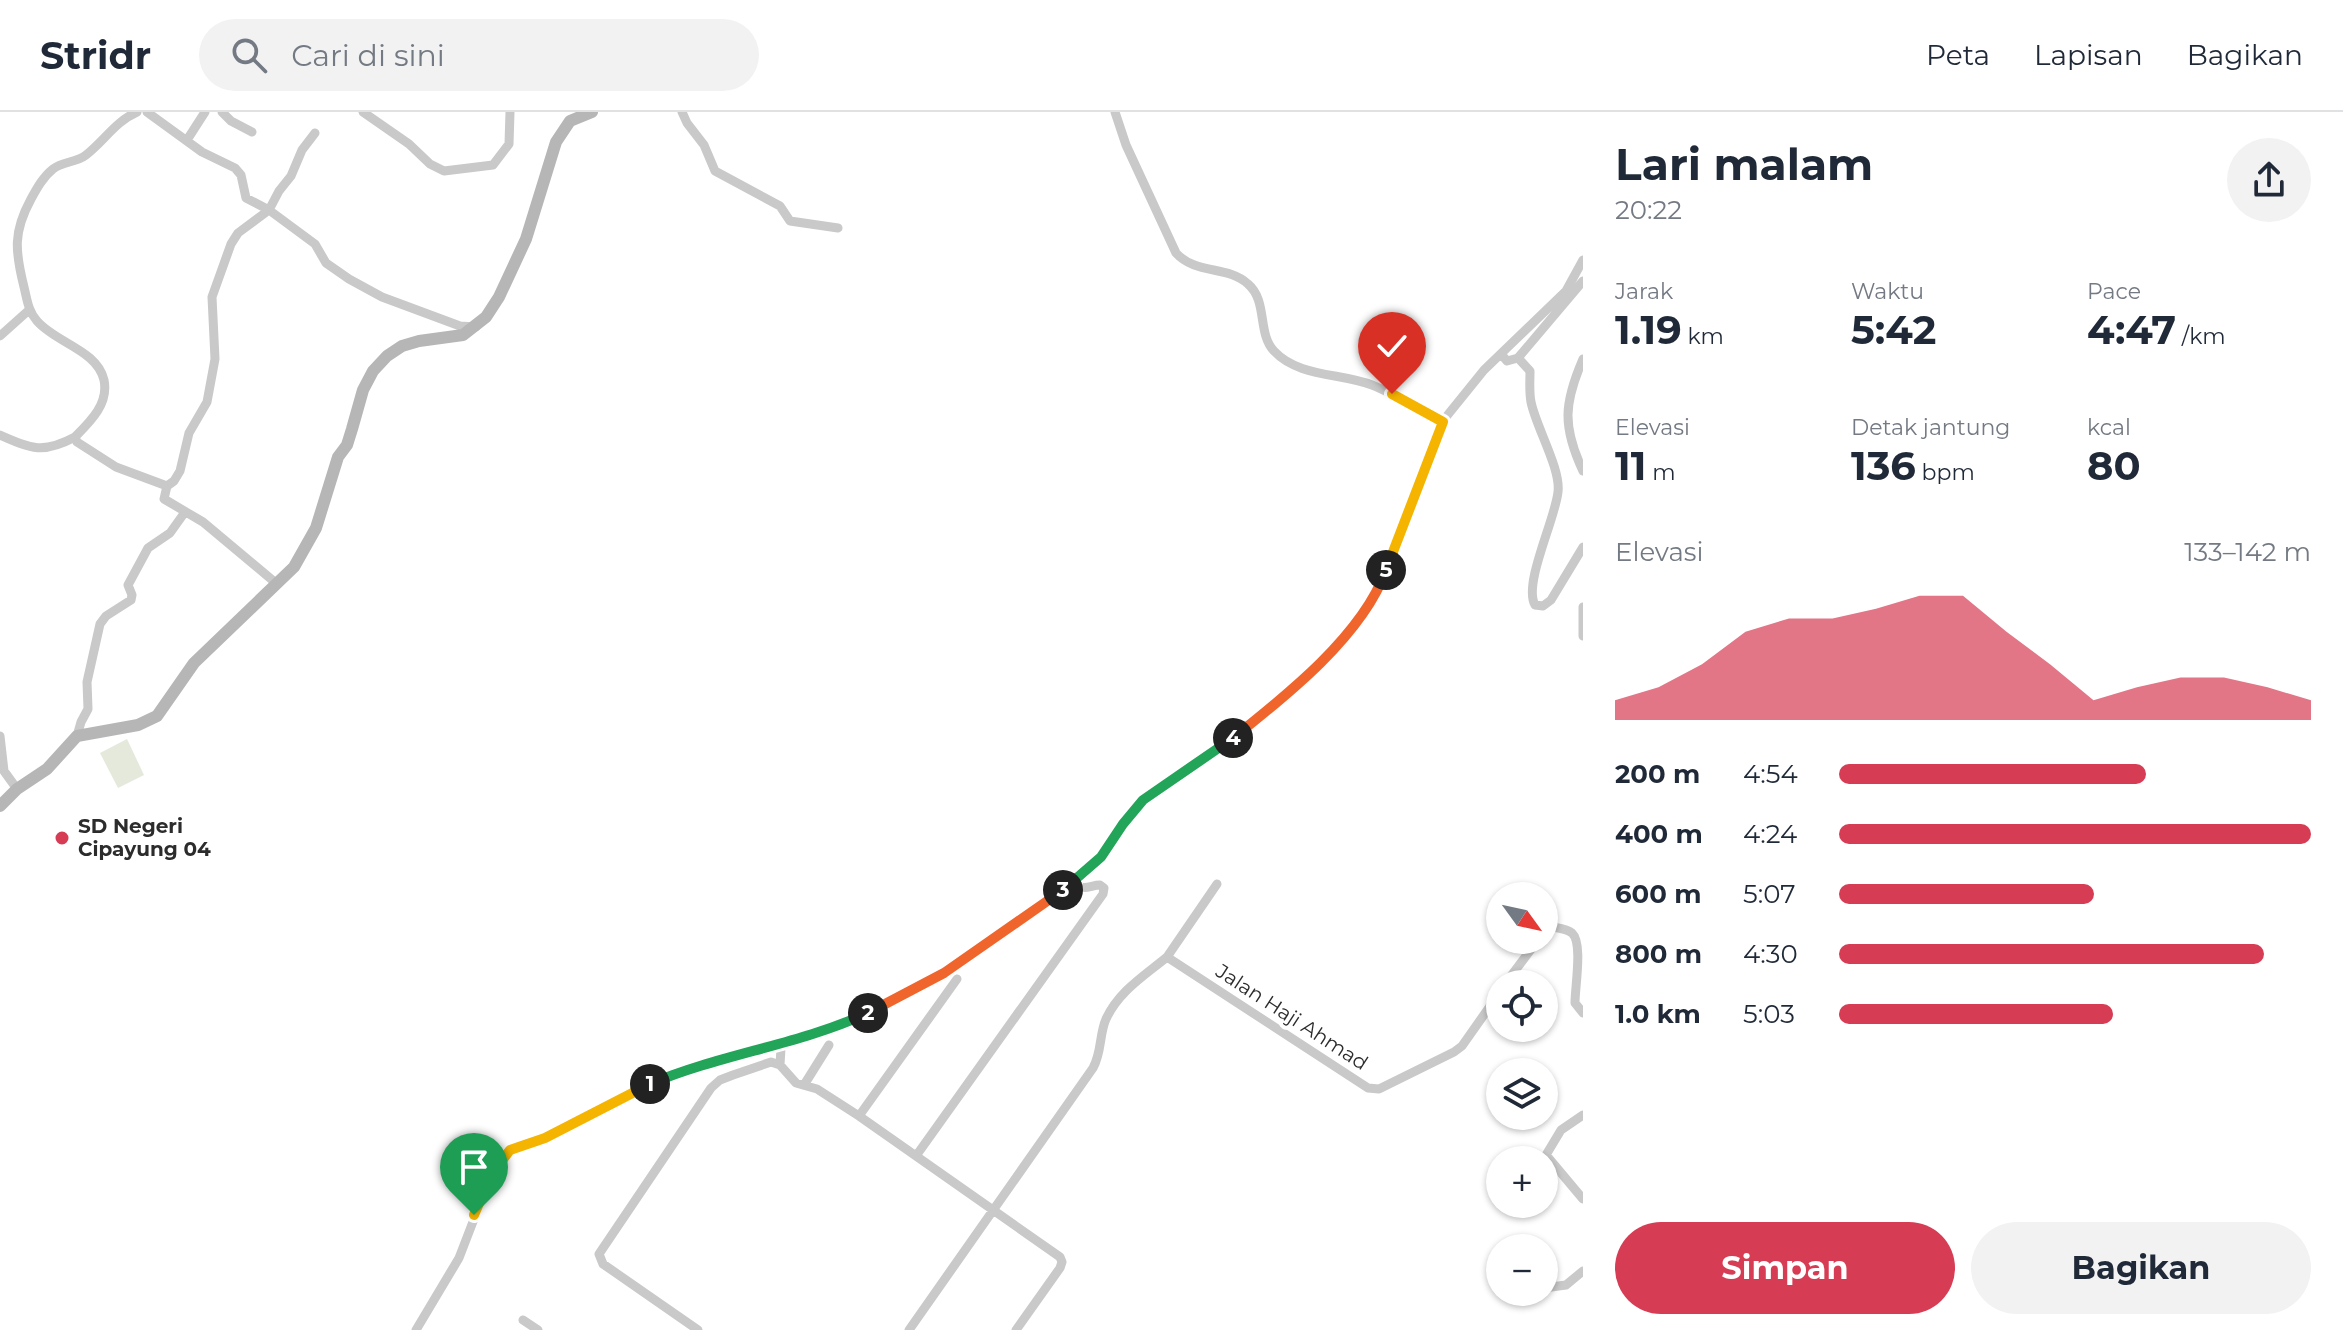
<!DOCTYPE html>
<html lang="id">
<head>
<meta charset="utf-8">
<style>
	:root { --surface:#fff; --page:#f2f2f3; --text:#1f2937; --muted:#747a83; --line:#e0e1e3; --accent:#d63c54 }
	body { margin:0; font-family:Montserrat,sans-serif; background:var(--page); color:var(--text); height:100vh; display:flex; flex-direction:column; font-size:30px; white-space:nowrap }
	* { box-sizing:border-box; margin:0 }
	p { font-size:26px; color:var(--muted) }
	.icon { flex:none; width:44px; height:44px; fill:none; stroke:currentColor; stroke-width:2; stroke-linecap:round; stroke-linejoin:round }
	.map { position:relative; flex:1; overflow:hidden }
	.details { display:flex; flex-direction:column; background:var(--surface); width:760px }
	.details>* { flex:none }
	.needle { width:52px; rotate:123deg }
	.buttons { position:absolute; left:1486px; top:770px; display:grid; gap:16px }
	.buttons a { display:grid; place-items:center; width:72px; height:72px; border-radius:50%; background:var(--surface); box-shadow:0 2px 6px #0004; font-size:40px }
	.pin { position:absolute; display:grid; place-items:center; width:68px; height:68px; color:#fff; margin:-82px -34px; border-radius:50% 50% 50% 0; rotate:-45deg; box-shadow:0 0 8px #0007 }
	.pin .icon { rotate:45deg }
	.km { position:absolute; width:40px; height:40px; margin:-20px; border-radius:50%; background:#222; color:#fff; font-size:22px; line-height:40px; text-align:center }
	.round { display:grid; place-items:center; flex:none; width:84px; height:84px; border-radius:42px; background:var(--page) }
	.head { display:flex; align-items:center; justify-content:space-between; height:136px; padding:0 32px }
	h1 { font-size:44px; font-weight:700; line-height:60px }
	.stats { display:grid; grid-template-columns:repeat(3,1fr); gap:12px; height:136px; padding:8px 32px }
	.stats div { display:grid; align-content:center }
	.stats b { font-size:40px; font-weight:700 }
	.stats small { font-size:22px; font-weight:400 }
	.stats p { font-size:22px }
	.chart { height:224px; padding:16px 32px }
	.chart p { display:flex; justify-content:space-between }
	.chart svg { width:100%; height:144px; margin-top:8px; fill:var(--accent); opacity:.7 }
	.cta { display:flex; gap:16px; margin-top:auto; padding:16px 32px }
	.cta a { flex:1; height:92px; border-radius:48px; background:var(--accent); color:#fff; font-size:32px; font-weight:700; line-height:92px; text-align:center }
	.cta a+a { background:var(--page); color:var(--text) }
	ul { padding:0 32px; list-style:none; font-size:26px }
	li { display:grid; grid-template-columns:128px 96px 1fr; align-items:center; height:60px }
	li i { height:20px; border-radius:10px; background:var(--accent) }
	header { display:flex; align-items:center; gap:48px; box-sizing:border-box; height:112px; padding:0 40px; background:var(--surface); border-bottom:2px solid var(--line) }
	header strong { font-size:38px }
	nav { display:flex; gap:44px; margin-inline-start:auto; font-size:28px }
	.search { width:560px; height:72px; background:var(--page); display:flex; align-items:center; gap:20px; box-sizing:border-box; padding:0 28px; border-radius:44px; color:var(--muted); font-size:30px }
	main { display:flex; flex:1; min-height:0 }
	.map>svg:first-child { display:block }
	.green { fill:#e4e9db }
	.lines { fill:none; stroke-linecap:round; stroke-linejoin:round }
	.street { stroke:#c9c9c9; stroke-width:9 }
	.secondary { stroke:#b6b6b6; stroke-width:12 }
	.split-1-casing { stroke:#fff; stroke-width:16 }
	.split-2-casing { stroke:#fff; stroke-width:16 }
	.split-3-casing { stroke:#fff; stroke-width:16 }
	.split-4-casing { stroke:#fff; stroke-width:16 }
	.split-5-casing { stroke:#fff; stroke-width:16 }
	.split-6-casing { stroke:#fff; stroke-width:16 }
	.split-1 { stroke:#f5b400; stroke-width:10 }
	.split-2 { stroke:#22a559; stroke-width:10 }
	.split-3 { stroke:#f0652b; stroke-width:10 }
	.split-4 { stroke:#22a559; stroke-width:10 }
	.split-5 { stroke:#f0652b; stroke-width:10 }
	.split-6 { stroke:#f5b400; stroke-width:10 }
	.poi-dot { fill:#d63c54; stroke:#fff; stroke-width:3 }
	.labels { text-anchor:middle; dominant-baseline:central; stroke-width:8; stroke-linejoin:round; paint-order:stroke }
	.poi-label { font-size:20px; font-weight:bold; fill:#2c2c2c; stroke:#fff; text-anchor:start }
	.street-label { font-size:20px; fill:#2c2c2c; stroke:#fff }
</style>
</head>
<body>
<header>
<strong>Stridr</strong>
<div class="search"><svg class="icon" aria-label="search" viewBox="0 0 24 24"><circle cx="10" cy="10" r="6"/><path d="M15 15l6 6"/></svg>Cari di sini</div>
<nav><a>Peta</a><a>Lapisan</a><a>Bagikan</a></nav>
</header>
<main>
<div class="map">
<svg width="1583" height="1218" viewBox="0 0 1583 1218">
	<rect width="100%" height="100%" fill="#fff"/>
	<path class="green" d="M127,627L144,663L118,676L100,641Z"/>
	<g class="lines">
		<path class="street" d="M137,0C116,9 104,29 86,43C76,51 63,49 53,57C43,65 37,76 31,87C13,120 15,139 24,175C27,187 28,199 37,209C56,231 97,238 104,268C109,292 90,310 75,325L77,330L116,355L167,374L164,387L203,410L277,472
			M147,0L202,40L235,56L241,63L246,86L269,98L315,132L326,151L349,167L382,185L460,214L476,215
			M222,0L231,9L252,20
			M363,0L409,32L430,52L444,59L493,53L509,32L510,0
			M682,0L687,11L704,33L715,59L780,94L790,109L838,116
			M1115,0L1126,33L1176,141C1196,163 1227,153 1248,172C1268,189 1257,221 1274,239C1298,265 1341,261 1372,273C1397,283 1420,298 1443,310
			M187,28L205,0
			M0,224L29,198
			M1501,242L1507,249L1518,246L1583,169
			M1518,246L1530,259C1530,269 1529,280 1531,290C1536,315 1561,357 1558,380C1555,408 1523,472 1535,493L1543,494L1551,488L1583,435
			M1583,247C1564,291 1562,314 1583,359
			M0,323C32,337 43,342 75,325
			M167,374L174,369L180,359L189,321L207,290L215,247L212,185L231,132L238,121L269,98L279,79L291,64L302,38L315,21
			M1583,495V524
			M0,624L4,659L17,677
			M77,624L81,610L88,597L87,570L100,512L106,504L131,488L132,483L128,473L148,436L170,421L185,400
			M1217,772L1167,845L1368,976L1379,977L1454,940L1462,934L1500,880
			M1544,822L1553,815C1558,816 1567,817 1572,821C1583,831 1575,874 1575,891L1583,901
			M1505,872L1538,828
			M780,953L781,936L784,930
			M804,973L829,933
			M1583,1003L1561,1018L1546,1043L1583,1087
			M859,1004L957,867
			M916,1044L1103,782L1104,776L1100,773C1091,773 1084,779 1076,772L1078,766
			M1544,1176L1566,1173L1583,1159
			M1503,1180L1515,1184L1527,1180
			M523,1208L538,1218
			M416,1218L459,1146L491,1063L510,1038L545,1026L637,978L679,960L844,912L944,861L1006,820L1078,766L1101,745L1143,688L1211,644L1327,544L1357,512L1380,473L1402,412L1446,305L1484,258L1566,179L1583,148
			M698,1218L603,1152L599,1142L711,976L720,968L733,963L771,950L780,953L796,971L817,977L859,1004L1060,1145L1062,1150L1060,1156L1016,1218
			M909,1218L1093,956C1102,940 1099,923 1106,907C1119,879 1144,864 1167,845"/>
		<path class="secondary" d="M0,694L17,677L47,657L77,624L138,613L157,604L194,551L294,455L316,416L338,345L347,333L352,317L363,278L373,259L387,244L402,234L419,229L463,223L486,205L499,185L526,127L556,30L570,9L592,0"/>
	</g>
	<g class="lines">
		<defs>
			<path id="split-1" d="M474,1103L491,1063L510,1038L545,1026L650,972"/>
			<path id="split-2" d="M650,972C721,942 798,933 868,901"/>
			<path id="split-3" d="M868,901L944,861L1063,778"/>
			<path id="split-4" d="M1063,778L1101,745L1123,712L1143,688L1233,626"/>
			<path id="split-5" d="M1233,626C1286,584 1363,523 1386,458"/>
			<path id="split-6" d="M1386,458L1443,310L1392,282"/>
		</defs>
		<use href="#split-1" class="split-1-casing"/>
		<use href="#split-2" class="split-2-casing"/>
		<use href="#split-3" class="split-3-casing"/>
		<use href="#split-4" class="split-4-casing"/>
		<use href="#split-5" class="split-5-casing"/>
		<use href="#split-6" class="split-6-casing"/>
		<use href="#split-1" class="split-1"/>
		<use href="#split-2" class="split-2"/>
		<use href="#split-3" class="split-3"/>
		<use href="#split-4" class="split-4"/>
		<use href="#split-5" class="split-5"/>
		<use href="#split-6" class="split-6"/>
	</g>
	<circle class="poi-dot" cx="62" cy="726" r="8"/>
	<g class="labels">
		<g class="poi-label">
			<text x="78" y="714">SD Negeri<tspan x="78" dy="23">Cipayung 04</tspan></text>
		</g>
		<g class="street-label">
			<text transform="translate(1292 905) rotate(33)">Jalan Haji Ahmad</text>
		</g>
	</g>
</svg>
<div class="buttons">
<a><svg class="needle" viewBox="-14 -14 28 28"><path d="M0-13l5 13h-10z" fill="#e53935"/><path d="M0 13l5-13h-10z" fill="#747a83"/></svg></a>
<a><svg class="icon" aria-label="locate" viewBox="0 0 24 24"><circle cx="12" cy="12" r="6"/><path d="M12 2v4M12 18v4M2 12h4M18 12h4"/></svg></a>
<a><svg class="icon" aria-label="layers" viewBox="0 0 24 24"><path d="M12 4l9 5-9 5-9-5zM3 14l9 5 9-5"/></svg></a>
<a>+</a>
<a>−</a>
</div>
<div class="pin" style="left:474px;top:1103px;background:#1e9e55"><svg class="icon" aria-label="arrive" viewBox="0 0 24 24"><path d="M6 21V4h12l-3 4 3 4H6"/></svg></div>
<div class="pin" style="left:1392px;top:282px;background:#d93025"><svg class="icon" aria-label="check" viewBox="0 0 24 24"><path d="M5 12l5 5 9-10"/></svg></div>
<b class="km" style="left:650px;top:972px">1</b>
<b class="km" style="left:868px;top:901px">2</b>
<b class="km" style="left:1063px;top:778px">3</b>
<b class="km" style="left:1233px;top:626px">4</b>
<b class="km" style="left:1386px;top:458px">5</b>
</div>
<section class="details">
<div class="head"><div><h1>Lari malam</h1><p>20:22</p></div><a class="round"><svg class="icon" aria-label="share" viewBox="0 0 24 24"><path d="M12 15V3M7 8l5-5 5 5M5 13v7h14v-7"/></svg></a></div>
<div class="stats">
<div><p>Jarak</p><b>1.19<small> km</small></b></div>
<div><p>Waktu</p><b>5:42</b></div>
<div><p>Pace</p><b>4:47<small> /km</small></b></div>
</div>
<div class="stats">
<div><p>Elevasi</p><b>11<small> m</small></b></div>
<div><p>Detak jantung</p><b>136<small> bpm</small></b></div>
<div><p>kcal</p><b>80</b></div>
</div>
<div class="chart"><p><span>Elevasi</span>133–142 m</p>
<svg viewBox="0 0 160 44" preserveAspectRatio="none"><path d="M0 44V38L10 34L20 27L30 17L40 13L50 13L60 10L70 6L80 6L90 17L100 27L110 38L120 34L130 31L140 31L150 34L160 38V44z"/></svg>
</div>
<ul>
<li><b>200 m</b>4:54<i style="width:65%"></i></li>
<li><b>400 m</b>4:24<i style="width:100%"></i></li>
<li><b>600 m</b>5:07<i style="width:54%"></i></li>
<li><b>800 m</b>4:30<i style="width:90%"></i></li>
<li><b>1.0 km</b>5:03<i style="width:58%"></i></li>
</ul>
<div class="cta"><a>Simpan</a><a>Bagikan</a></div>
</section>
</main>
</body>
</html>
